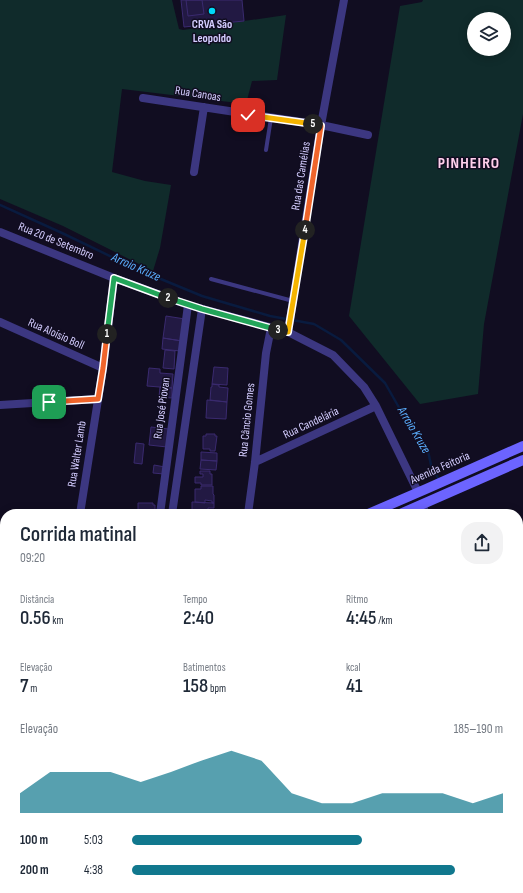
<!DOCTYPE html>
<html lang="pt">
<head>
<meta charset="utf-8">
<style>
	:root { --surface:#fff; --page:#f2f2f3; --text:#1f2937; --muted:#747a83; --accent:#11788e }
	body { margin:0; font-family:"Sofia Sans Condensed",sans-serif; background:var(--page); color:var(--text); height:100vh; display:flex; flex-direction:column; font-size:15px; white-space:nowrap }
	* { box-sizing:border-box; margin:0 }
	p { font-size:13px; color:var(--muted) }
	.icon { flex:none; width:22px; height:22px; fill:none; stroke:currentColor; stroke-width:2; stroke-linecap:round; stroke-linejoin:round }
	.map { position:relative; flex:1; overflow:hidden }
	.details { position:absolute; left:0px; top:509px; width:523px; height:384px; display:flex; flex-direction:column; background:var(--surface); border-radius:16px 16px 0 0; box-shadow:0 2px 10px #0003 }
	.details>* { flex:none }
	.controls { position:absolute; left:467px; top:12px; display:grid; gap:8px }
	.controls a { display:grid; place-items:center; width:44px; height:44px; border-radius:50%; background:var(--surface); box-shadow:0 2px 10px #0003; font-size:20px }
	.pin { position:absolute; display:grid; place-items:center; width:34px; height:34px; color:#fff; margin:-17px; border-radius:8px; box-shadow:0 2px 6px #0006 }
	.km { position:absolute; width:20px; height:20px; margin:-10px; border-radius:50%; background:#222; color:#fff; font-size:11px; line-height:20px; text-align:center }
	.round { display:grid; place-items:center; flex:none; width:42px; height:42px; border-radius:16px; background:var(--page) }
	.headline { display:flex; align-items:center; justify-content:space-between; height:68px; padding:0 20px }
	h1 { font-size:22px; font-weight:600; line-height:30px }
	.stats { display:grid; grid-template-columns:repeat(3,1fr); gap:6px; height:68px; padding:4px 20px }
	.stats div { display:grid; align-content:center }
	.stats b { font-size:20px; font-weight:600 }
	.stats small { font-size:11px; font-weight:400 }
	.stats p { font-size:11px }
	.chart { height:112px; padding:8px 20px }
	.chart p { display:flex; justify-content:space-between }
	.chart svg { width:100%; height:72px; margin-top:4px; fill:var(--accent); opacity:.7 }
	ul { padding:0 20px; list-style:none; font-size:13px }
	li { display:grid; grid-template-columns:64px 48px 1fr; align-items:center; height:30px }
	li i { height:10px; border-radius:5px; background:var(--accent) }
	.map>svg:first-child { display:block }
	.green { fill:#102b2b; fill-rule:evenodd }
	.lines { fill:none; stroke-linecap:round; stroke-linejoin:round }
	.stream { stroke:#091b3f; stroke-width:2.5 }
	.building { fill:#221943; stroke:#3a2a6f }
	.lane { stroke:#3c3781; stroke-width:4 }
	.street { stroke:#3c3781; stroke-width:8 }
	.secondary { stroke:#6c64ff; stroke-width:10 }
	.split-1-casing { stroke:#fff; stroke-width:8 }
	.split-2-casing { stroke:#fff; stroke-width:8 }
	.split-3-casing { stroke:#fff; stroke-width:8 }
	.split-4-casing { stroke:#fff; stroke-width:8 }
	.split-5-casing { stroke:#fff; stroke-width:8 }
	.split-6-casing { stroke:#fff; stroke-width:8 }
	.split-1 { stroke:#f0652b; stroke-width:5 }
	.split-2 { stroke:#22a559; stroke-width:5 }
	.split-3 { stroke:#22a559; stroke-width:5 }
	.split-4 { stroke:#f5b400; stroke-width:5 }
	.split-5 { stroke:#f0652b; stroke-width:5 }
	.split-6 { stroke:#f5b400; stroke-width:5 }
	.poi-dot { fill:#00d9f8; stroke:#110d21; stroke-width:1.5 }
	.labels { text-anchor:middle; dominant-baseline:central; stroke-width:3; stroke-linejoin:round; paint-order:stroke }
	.poi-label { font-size:12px; font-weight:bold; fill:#d4cdff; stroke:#110d21 }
	.street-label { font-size:12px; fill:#d4cdff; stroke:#110d21 }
	.water-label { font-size:13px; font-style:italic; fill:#5bafff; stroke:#110d21 }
	.district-label { font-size:16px; font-weight:bold; letter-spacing:1px; fill:#ffcfec; stroke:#110d21 }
</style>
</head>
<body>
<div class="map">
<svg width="523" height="893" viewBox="0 0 523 893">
	<rect width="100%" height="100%" fill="#110d21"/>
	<path class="green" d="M0,0H172L179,29L183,30L286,15L277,80L252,81L246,104L122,89L112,172L145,181L171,185L160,248L153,271L63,226L0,199Z
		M423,0H523V114L484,324L478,394L420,404L349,316L400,6L422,2ZM474,19H504V49H474Z
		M0,533L5,534V614L0,619Z"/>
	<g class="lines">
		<path class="stream" d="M0,205L62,233L139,270L202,296L270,316L314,324L341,340L385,383L405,418L428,451L431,465L438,478
			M453,512L454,514
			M518,686L523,694"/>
	</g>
	<path class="building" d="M181,0H242L244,21L184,27Z
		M186,0H202L204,14L188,16Z
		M166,316L185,319L182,341L163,338Z
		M163,338L182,341L180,351L162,349Z
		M165,350L175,351L174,369L163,368Z
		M214,367L228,368L227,385L212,384Z
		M149,368L160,369V373L173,374L172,388L147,386Z
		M212,384L219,385V387L228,388L227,402L210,400L211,387H212Z
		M160,387L172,388V398L159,397Z
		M207,400L227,402L226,419L206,418Z
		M151,427L169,429L167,447L149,445Z
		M206,434H215V436H217L215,451H210V449H203V436H206Z
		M136,443L144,444L142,464L134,463Z
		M201,452L217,453V461L201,460Z
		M201,460L217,461L216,470L200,469Z
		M154,465L165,467L164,474L153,473Z
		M200,471H210V474H212V485H201V483H195V477H203V474H200Z
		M201,486H213V494L214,495V503H212V501L205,500V503L195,502V489H201Z
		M192,502L214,503V508H208V511L192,510Z
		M138,503H153V505H155V514H138Z
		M192,510L213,512V514H191Z
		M0,826L5,830V839L0,845Z"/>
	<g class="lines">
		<path class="lane" d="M266,150L271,118
			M211,279L293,301
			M0,649L5,650
			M0,721L5,730"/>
		<path class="street" d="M143,98L321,125L368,135
			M194,172L204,107
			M0,232L114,278L188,305L288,332L333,355L364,387L376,406L418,492
			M0,322L103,368
			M288,332L321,125L344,0
			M0,405L98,399
			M255,462L376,406
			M422,504L426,514
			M80,514L103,368L114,278
			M160,514L188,305
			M172,514L202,309
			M248,514L255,462L266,353L271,328
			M0,529L5,530
			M0,624L5,619
			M0,695L5,696
			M416,888L419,893
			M516,888L519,893
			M115,893L118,888
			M383,893L390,888"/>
		<path class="secondary" d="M368,514L426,489L523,446
			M400,514L523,460
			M0,753L5,747
			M0,778L5,772
			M0,788L5,791
			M175,888L184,893
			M236,893L239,888"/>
	</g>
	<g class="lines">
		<defs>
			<path id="split-1" d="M49,402L98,399L103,368L107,334"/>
			<path id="split-2" d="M107,334L114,278L168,298"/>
			<path id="split-3" d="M168,298L202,309L278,330"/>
			<path id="split-4" d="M278,330L288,332L305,230"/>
			<path id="split-5" d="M305,230L321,126L313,124"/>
			<path id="split-6" d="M248,115L313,124"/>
		</defs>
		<use href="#split-1" class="split-1-casing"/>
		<use href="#split-2" class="split-2-casing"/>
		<use href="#split-3" class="split-3-casing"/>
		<use href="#split-4" class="split-4-casing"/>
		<use href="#split-5" class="split-5-casing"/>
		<use href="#split-6" class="split-6-casing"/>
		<use href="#split-1" class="split-1"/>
		<use href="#split-2" class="split-2"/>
		<use href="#split-3" class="split-3"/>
		<use href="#split-4" class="split-4"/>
		<use href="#split-5" class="split-5"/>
		<use href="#split-6" class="split-6"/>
	</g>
	<circle class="poi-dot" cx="212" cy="11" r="4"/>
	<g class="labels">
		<g class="poi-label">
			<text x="212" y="24">CRVA São<tspan x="212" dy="14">Leopoldo</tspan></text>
		</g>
		<g class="street-label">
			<text transform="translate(198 94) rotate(9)">Rua Canoas</text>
			<text transform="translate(301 176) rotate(-81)">Rua das Camélias</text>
			<text transform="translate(56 241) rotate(22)">Rua 20 de Setembro</text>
			<text transform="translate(56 334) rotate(24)">Rua Aloísio Boll</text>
			<text transform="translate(162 408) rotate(-82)">Rua José Piovan</text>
			<text transform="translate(247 420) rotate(-84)">Rua Câncio Gomes</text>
			<text transform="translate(311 423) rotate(-25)">Rua Candelária</text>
			<text transform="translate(77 454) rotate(-81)">Rua Walter Lamb</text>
			<text transform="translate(440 468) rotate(-24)">Avenida Feitoria</text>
		</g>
		<g class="water-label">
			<text transform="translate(136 267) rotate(24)">Arroio Kruze</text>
			<text transform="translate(414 430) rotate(59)">Arroio Kruze</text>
		</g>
		<g class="district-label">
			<text x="469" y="163">PINHEIRO</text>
		</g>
	</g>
</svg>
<div class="controls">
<a><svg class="icon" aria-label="layers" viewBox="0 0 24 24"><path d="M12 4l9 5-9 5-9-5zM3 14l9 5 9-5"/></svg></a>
</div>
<div class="pin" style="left:49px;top:402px;background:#1e9e55"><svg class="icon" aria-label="arrive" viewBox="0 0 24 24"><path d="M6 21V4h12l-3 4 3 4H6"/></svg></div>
<div class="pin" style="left:248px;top:115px;background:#d93025"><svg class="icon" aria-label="check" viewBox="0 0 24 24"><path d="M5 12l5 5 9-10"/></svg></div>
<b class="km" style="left:107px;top:334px">1</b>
<b class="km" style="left:168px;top:298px">2</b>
<b class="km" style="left:278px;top:330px">3</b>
<b class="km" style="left:305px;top:230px">4</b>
<b class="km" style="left:313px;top:124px">5</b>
<section class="details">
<div class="headline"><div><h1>Corrida matinal</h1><p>09:20</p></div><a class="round"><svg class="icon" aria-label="share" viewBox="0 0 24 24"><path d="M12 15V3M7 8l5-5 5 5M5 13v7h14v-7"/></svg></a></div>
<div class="stats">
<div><p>Distância</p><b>0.56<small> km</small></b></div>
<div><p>Tempo</p><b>2:40</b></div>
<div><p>Ritmo</p><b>4:45<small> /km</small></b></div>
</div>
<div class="stats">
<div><p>Elevação</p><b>7<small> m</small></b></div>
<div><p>Batimentos</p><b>158<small> bpm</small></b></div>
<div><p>kcal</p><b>41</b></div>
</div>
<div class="chart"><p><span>Elevação</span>185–190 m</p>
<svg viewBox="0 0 160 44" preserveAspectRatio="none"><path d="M0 44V32L10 19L20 19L30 19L40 25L50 19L60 12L70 6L80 12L90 32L100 38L110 38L120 32L130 32L140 32L150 38L160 32V44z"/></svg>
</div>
<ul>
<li><b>100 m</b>5:03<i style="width:62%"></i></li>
<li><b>200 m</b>4:38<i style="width:87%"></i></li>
</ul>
</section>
</div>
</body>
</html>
